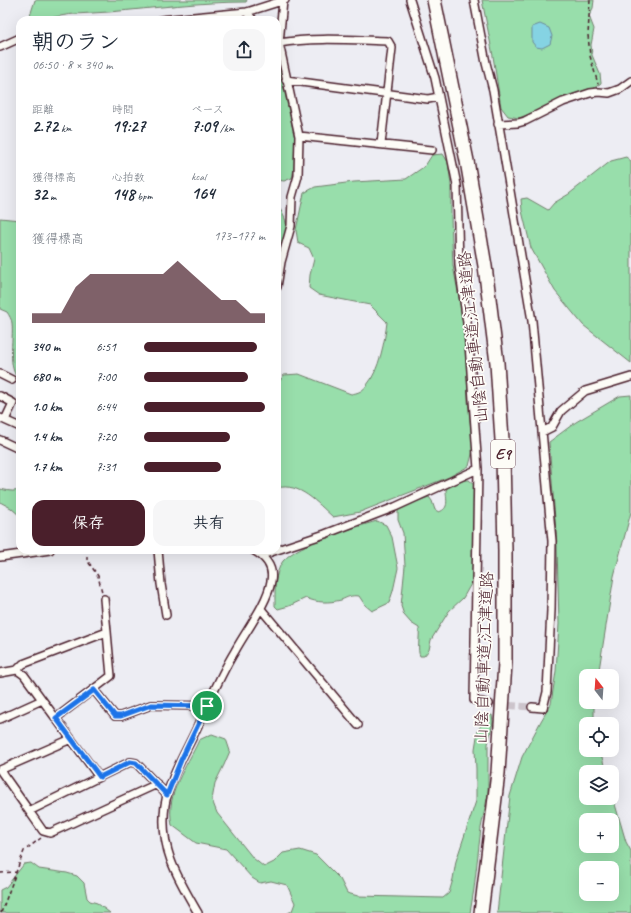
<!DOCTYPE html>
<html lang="ja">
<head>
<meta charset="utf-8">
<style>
	:root { --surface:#fff; --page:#f6f6f7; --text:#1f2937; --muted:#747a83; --accent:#4a1f2b }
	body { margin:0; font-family:Caveat,"Klee One",sans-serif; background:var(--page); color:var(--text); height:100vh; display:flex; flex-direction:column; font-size:15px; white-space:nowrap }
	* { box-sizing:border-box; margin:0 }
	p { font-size:13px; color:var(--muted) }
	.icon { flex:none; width:22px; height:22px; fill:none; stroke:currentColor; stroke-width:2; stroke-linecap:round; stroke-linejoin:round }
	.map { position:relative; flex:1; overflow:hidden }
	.details { position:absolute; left:16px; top:16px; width:265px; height:538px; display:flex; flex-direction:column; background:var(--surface); border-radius:12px; box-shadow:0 4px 16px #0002 }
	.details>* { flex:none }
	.needle { width:26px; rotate:343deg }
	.fabs { position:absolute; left:579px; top:669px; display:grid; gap:8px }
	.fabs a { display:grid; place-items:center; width:40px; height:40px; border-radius:8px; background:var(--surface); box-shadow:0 4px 16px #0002; font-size:20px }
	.pin { position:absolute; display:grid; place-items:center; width:34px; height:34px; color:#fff; margin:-17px; border:2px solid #fff; border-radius:50%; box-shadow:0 1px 4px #0007 }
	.round { display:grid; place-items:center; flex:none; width:42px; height:42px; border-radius:12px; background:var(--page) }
	.summary { display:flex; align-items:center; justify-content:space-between; height:68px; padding:0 16px }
	h1 { font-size:22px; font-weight:700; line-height:30px }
	.figures { display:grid; grid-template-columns:repeat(3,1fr); gap:6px; height:68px; padding:4px 16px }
	.figures div { display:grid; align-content:center }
	.figures b { font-size:17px; font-weight:700 }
	.figures small { font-size:11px; font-weight:400 }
	.figures p { font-size:11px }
	.chart { height:112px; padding:8px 16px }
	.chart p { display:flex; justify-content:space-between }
	.chart svg { width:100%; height:72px; margin-top:4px; fill:var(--accent); opacity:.7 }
	.button { display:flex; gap:8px; margin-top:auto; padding:8px 16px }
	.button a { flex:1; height:46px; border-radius:12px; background:var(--accent); color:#fff; font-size:16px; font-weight:700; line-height:46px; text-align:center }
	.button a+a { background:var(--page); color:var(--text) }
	ul { padding:0 16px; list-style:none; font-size:13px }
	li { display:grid; grid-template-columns:64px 48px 1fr; align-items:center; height:30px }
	li i { height:10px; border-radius:5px; background:var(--accent) }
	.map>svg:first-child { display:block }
	.green { fill:#98deab; stroke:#717e6b; fill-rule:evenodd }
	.water { fill:#85d3e3; stroke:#6d8b99 }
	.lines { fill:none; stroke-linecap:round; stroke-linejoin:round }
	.street-tunnel { stroke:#ccc4cb; stroke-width:7; stroke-dasharray:7 3.5; stroke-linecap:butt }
	.street-casing { stroke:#4a1f2b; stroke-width:10 }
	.highway-casing { stroke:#4a1f2b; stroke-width:16 }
	.path { stroke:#4a1f2b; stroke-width:1.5; stroke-dasharray:4 3; stroke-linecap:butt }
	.street { stroke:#fdfcf7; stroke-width:7 }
	.highway { stroke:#fdfcf7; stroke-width:13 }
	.route-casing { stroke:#fff; stroke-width:8 }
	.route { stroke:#1a73e8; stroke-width:5 }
	.labels { text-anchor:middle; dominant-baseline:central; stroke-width:3.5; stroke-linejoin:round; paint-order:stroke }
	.shield { fill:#fdfcf7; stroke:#806168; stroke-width:1 }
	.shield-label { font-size:16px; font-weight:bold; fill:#4a1f2b }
	.street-label { font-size:17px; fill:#4a1f2b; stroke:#fdfcf7 }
</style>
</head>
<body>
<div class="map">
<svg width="631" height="913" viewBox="0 0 631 913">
	<rect width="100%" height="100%" fill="#ededf3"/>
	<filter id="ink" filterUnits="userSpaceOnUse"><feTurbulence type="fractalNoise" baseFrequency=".025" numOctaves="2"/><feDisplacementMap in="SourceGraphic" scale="8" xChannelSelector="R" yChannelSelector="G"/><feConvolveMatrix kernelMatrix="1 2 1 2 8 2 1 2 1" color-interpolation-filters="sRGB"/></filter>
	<g filter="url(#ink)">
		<path class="green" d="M35,0H247L246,2C199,2 156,8 109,12C98,13 86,13 75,14C60,15 46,20 30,20L29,19Z
			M482,0H594L593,8L589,16L594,29L591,45L592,55L600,74L601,83L593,89L542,109L519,118L508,116L501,107L493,56Z
			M277,57L295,139L294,169L292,178L284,181L277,180Z
			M443,154L448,162L451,185V217L453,266L461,308L466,349L468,401L473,450L469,466L449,477L360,512L333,517C317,503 300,482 277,488V385L284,375L299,374L351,394C358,393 363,391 367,385C379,371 385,340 387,322L370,305L319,295L309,288L310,275L314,259L309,248L298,243L296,230L304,193L315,187L354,182L406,179L425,166L432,155Z
			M626,157L631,161V363L583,325L555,291L531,248L522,211L521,199L527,198L548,210L554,203L569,194L611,161Z
			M277,208L280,209C291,227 286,232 277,250Z
			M0,218L20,220V381C6,368 14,340 12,323C12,320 9,315 7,312L0,309Z
			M631,395V512L614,576L598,676H586V702H594V724H586V750H600L606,772H586V798H612V794L626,842L631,851V913H497L510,796L522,757L541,721L551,704L556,671L559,624L557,545L549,442L576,422L620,396ZM586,820H612V846H586ZM586,868H612V894H586Z
			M462,480H469L474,484L475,488L472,582L463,598L449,611L439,627L431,640L429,650L424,656H420C417,651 420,636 419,628L411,623L404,615L401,606L405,566L403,533L398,520V511L403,506L429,497L432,501L435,510L439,512C450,508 446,500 446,490L450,484Z
			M0,489C6,490 14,493 20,489V516L11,508L0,502Z
			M377,521L386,525L392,537L398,568L393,591L389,603L372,611L365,605L359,596C351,595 348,597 341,600C329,603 317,603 306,598L289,606L278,609L275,606C275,592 274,573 283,561C300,542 353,528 377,521Z
			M488,715H492L493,722L488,744V794L481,828L474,889L470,913H288L292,911L295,903L287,885L271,881L260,883L252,878L226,849L196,843L172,825C165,793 187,767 199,740L212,734L226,739L230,751L224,765L215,783L212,800L217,813L253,858L264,867L274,862L283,853L300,850L316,855L340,879L347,893L358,896L443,898L449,893L453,879L456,861L476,801V769L475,749L478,730Z
			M31,863L39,869L67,873L77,876L84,883L87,898L90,901L97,903L110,913H0V890L6,887L24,864Z"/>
		<path class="water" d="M540,24L549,28L552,36L550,44L542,48L536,47L532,42V27Z"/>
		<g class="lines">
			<path class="street-tunnel" d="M489,704L532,707"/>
			<defs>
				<path id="street" d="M410,0L435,78L457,185L459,265L468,330L478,469L474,700L489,704
					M474,0L486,63L493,90L532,321L552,541L551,610L547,692L543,708L532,707
					M283,1L279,43C314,37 352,40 388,41L392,48L381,144
					M247,12L253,20
					M161,20L247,12L285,0
					M277,42L279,43L299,136L298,176L292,197L291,226L281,262L277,287
					M0,47L20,38
					M286,80L428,99L439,97
					M498,124L518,123L525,121L563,102L590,93L599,92L609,93L620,89L631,81
					M299,136L432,150
					M0,374L12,380
					M0,396L13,403L5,420
					M0,418L20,427
					M542,432L552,427L561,411L585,391L631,377
					M0,440L17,448L20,447
					M158,550L161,584L166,615
					M262,555L325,534L395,507L478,469
					M0,557L50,550
					M261,609L358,725
					M17,670L23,664L107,632
					M0,673L17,670L24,675L99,777
					M94,690L115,716H121L151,705L207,706
					M56,718L111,676L104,599
					M0,719L42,700
					M0,770L29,811L130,762L136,763L167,795
					M0,770L71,739
					M29,811L43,831L50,833L157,784
					M198,913C177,877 159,848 165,805C169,780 184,755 195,732C208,705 219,677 235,651C246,631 268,602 271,581C274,566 265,557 253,550"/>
				<path id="highway" d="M434,0L467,161L485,266L497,363L503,455L505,551V663L498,773L481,913"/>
			</defs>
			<use href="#street" class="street-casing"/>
			<use href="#highway" class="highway-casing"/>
			<path class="path" d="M590,0L588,35L590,56L598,84
				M87,556V560L98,576L102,592
				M0,873L16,872
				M1,913L24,851L41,838"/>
			<use href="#street" class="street"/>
			<use href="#highway" class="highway"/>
		</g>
	</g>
	<g class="lines" filter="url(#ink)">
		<defs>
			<path id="route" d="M94,690L115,716H121L151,705L207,706L181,760L167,795L136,763L130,762L100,777L56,718Z"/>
		</defs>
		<use href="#route" class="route-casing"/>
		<use href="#route" class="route"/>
	</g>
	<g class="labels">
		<rect class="shield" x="491" y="440" width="24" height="28" rx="3"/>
		<g class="shield-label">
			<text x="503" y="454">E9</text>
		</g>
		<g class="street-label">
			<text transform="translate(473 337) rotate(-96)">山陰自動車道;江津道路</text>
			<text transform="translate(484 658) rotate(-88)">山陰自動車道;江津道路</text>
		</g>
	</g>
</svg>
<div class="fabs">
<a><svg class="needle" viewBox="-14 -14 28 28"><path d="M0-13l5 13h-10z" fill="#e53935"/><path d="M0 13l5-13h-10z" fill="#747a83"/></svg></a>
<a><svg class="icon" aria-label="locate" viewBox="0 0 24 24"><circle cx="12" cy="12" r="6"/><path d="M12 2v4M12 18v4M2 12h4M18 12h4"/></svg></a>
<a><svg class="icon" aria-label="layers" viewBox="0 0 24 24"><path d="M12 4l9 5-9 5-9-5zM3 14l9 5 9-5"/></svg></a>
<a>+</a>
<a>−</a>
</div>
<div class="pin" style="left:207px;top:706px;background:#1e9e55"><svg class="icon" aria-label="arrive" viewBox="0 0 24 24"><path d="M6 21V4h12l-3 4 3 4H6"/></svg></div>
<section class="details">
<div class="summary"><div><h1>朝のラン</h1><p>06:50 · 8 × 340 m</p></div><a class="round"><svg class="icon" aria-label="share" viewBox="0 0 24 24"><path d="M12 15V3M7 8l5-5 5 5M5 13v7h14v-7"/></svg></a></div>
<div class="figures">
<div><p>距離</p><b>2.72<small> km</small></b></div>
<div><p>時間</p><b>19:27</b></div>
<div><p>ペース</p><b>7:09<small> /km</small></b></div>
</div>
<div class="figures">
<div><p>獲得標高</p><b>32<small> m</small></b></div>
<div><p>心拍数</p><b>148<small> bpm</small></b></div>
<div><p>kcal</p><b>164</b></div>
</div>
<div class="chart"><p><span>獲得標高</span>173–177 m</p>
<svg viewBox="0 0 160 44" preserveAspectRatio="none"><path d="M0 44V38L10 38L20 38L30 22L40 14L50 14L60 14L70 14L80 14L90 14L100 6L110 14L120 22L130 30L140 30L150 38L160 38V44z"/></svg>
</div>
<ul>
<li><b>340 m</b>6:51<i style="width:93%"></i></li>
<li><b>680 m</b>7:00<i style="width:86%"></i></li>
<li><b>1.0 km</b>6:44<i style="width:100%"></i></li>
<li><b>1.4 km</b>7:20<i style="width:71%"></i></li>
<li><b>1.7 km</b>7:31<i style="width:64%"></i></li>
</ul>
<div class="button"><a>保存</a><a>共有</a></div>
</section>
</div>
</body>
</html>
